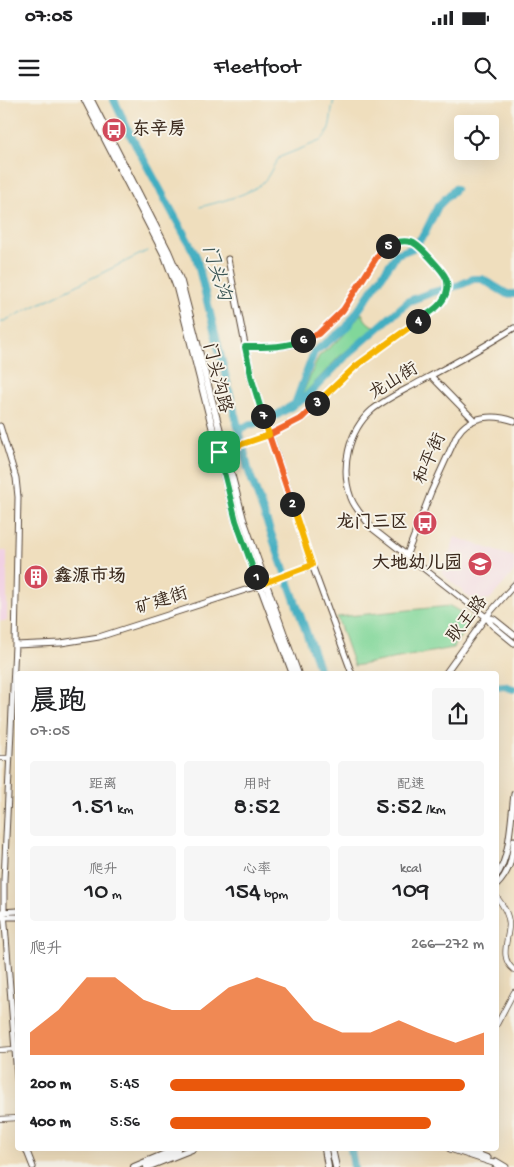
<!DOCTYPE html>
<html lang="zh">
<head>
<meta charset="utf-8">
<style>
	:root { --surface:#fff; --page:#f6f6f6; --text:#202124; --muted:#757577; --accent:#ea580c }
	body { margin:0; font-family:"Gochi Hand","LXGW WenKai TC",sans-serif; background:var(--page); color:var(--text); height:100vh; display:flex; flex-direction:column; font-size:19px; white-space:nowrap }
	* { box-sizing:border-box; margin:0 }
	p { font-size:16px; color:var(--muted) }
	.icon { flex:none; width:28px; height:28px; fill:none; stroke:currentColor; stroke-width:2; stroke-linecap:round; stroke-linejoin:round }
	.map { position:relative; flex:1; overflow:hidden }
	.drawer { position:absolute; left:15px; top:571px; width:484px; height:480px; display:flex; flex-direction:column; background:var(--surface); border-radius:5px; box-shadow:0 5px 20px #0002 }
	.drawer>* { flex:none }
	.buttons { position:absolute; left:454px; top:15px; display:grid; gap:10px }
	.buttons a { display:grid; place-items:center; width:45px; height:45px; border-radius:5px; background:var(--surface); box-shadow:0 5px 20px #0002; font-size:25px }
	.pin { position:absolute; display:grid; place-items:center; width:42px; height:42px; color:#fff; margin:-21px; border-radius:10px; box-shadow:0 2px 8px #0006 }
	.km { position:absolute; width:25px; height:25px; margin:-12px; border-radius:50%; background:#222; color:#fff; font-size:14px; line-height:25px; text-align:center }
	.round { display:grid; place-items:center; flex:none; width:52px; height:52px; border-radius:5px; background:var(--page) }
	.head { display:flex; align-items:center; justify-content:space-between; height:85px; padding:0 15px }
	h1 { font-size:28px; font-weight:600; line-height:38px }
	.metrics { display:grid; grid-template-columns:repeat(3,1fr); gap:8px; height:85px; padding:5px 15px }
	.metrics div { display:grid; align-content:center; border-radius:5px; background:var(--page); text-align:center }
	.metrics b { font-size:25px; font-weight:600 }
	.metrics small { font-size:14px; font-weight:400 }
	.metrics p { font-size:14px }
	.chart { height:140px; padding:10px 15px }
	.chart p { display:flex; justify-content:space-between }
	.chart svg { width:100%; height:90px; margin-top:5px; fill:var(--accent); opacity:.7 }
	ul { padding:0 15px; list-style:none; font-size:16px }
	li { display:grid; grid-template-columns:80px 60px 1fr; align-items:center; height:38px }
	li i { height:12px; border-radius:6px; background:var(--accent) }
	.status { display:flex; justify-content:space-between; align-items:center; height:35px; padding:0 25px; background:var(--surface); direction:ltr }
	.status svg { height:14px; fill:currentColor }
	header { display:flex; justify-content:space-between; align-items:center; height:65px; padding:0 15px; background:var(--surface); font-size:22px; font-weight:600 }
	.map>svg:first-child { display:block }
	.built { fill:#f1d0e3 }
	.green { fill:#81d79a; stroke:#5e805c }
	.lines { fill:none; stroke-linecap:round; stroke-linejoin:round }
	.stream { stroke:#43aec1; stroke-width:1 }
	.river { stroke:#43aec1; stroke-width:8 }
	.minor-casing { stroke:#564536; stroke-width:6 }
	.tertiary-casing { stroke:#564536; stroke-width:7 }
	.secondary-casing { stroke:#564536; stroke-width:8 }
	.minor { stroke:#fff; stroke-width:4.5 }
	.tertiary { stroke:#fff; stroke-width:5 }
	.secondary { stroke:#fff; stroke-width:6 }
	.split-1-casing { stroke:#fff; stroke-width:10 }
	.split-2-casing { stroke:#fff; stroke-width:10 }
	.split-3-casing { stroke:#fff; stroke-width:10 }
	.split-4-casing { stroke:#fff; stroke-width:10 }
	.split-5-casing { stroke:#fff; stroke-width:10 }
	.split-6-casing { stroke:#fff; stroke-width:10 }
	.split-7-casing { stroke:#fff; stroke-width:10 }
	.split-8-casing { stroke:#fff; stroke-width:10 }
	.split-1 { stroke:#22a559; stroke-width:6 }
	.split-2 { stroke:#f5b400; stroke-width:6 }
	.split-3 { stroke:#f0652b; stroke-width:6 }
	.split-4 { stroke:#f5b400; stroke-width:6 }
	.split-5 { stroke:#22a559; stroke-width:6 }
	.split-6 { stroke:#f0652b; stroke-width:6 }
	.split-7 { stroke:#22a559; stroke-width:6 }
	.split-8 { stroke:#f5b400; stroke-width:6 }
	.labels { text-anchor:middle; dominant-baseline:central; stroke-width:4; stroke-linejoin:round; paint-order:stroke }
	.poi-label { font-size:18px; font-weight:bold; fill:#3b2a1e; stroke:#f7f3e8; text-anchor:start }
	.street-label { font-size:18px; fill:#3b2a1e; stroke:#f7f3e8 }
	.water-label { font-size:19px; font-style:italic; fill:#3e5857; stroke:#f7f3e8 }
</style>
</head>
<body>
<div class="status"><b>07:05</b><svg viewBox="0 0 49 12"><path d="M0 12V9h3v3zM5 12V6h3v6zM10 12V3h3v9zM15 12V0h3v12zM26 1h20v11H26zM47 4h2v5h-2z"/></svg></div>
<header><svg class="icon" aria-label="menu" viewBox="0 0 24 24"><path d="M4 6h16M4 12h16M4 18h16"/></svg>Fleetfoot<svg class="icon" aria-label="search" viewBox="0 0 24 24"><circle cx="10" cy="10" r="6"/><path d="M15 15l6 6"/></svg></header>
<div class="map">
<svg width="514" height="1067" viewBox="0 0 514 1067">
	<rect width="100%" height="100%" fill="#f7f3e8"/>
	<filter id="ink" filterUnits="userSpaceOnUse"><feTurbulence type="fractalNoise" baseFrequency=".02" numOctaves="2"/><feDisplacementMap in="SourceGraphic" scale="10" xChannelSelector="R" yChannelSelector="G"/><feConvolveMatrix kernelMatrix="1 2 1 2 8 2 1 2 1" color-interpolation-filters="sRGB"/></filter>
	<filter id="wash" filterUnits="userSpaceOnUse"><feTurbulence type="fractalNoise" baseFrequency=".0096" numOctaves="4" result="noise"/><feDisplacementMap in="SourceGraphic" scale="20" xChannelSelector="R" yChannelSelector="G"/><feGaussianBlur stdDeviation="1.12" result="paint"/><feColorMatrix in="noise" values="0 0 0 0 0 0 0 0 0 0 0 0 0 0 0 0 0 1.4 0 .05"/><feComposite in="paint" operator="in"/></filter>
	<g filter="url(#wash)">
		<rect width="100%" height="100%" fill="#efdebd"/>
		<path class="built" d="M455,437L514,457V472L490,499L474,501L442,474Z
			M0,451H7V521H0Z"/>
		<path class="green" d="M362,213C365,220 368,225 376,226L339,257L301,297L319,256L341,238Z
			M450,506L469,517L467,526L453,548L354,566L337,517Z"/>
		<g class="lines">
			<path class="stream" d="M200,107C218,102 254,94 265,80C271,73 273,64 280,57L320,41C334,29 329,15 334,0
				M0,223L147,151"/>
			<path class="river" d="M114,0L132,38L196,156L241,339
				M295,304L314,252L346,228L397,154L413,148L425,133L438,106L455,89
				M272,317L277,315L305,298L346,256L409,201L430,193L460,185L473,179H482L507,194H514
				M238,329L259,322
				M243,347L248,369L318,565L320,574
				M496,587L504,586L513,589
				M351,1049L354,1067"/>
		</g>
	</g>
	<g filter="url(#ink)">
		<g class="lines">
			<defs>
				<path id="minor" d="M223,351L269,335L301,318L328,293L356,266L440,205C443,199 447,194 447,187C448,171 423,152 413,142L398,141L382,149L343,210L318,234L293,245L277,247H245
					M0,658H9
					M496,796C503,805 509,814 509,825C508,842 499,858 514,870
					M496,926L514,892
					M0,950L14,949
					M0,1019L18,1018"/>
				<path id="tertiary" d="M228,159L252,280L312,465L352,574
					M514,228C484,247 453,264 421,281C405,290 387,298 372,310C348,331 340,369 351,398C355,409 365,419 373,429L486,517L492,525L514,543
					M431,276L474,320
					M0,326L16,378L18,397L15,545L4,780V812L18,988
					M407,454L431,392L457,335C469,315 494,314 514,321
					M487,517L494,519L514,535
					M15,545L61,543L99,537L267,483L312,465
					M445,574L486,517L514,485
					M496,776C510,760 511,716 514,694
					M496,786C510,772 512,759 514,740
					M0,812L18,811
					M0,817H18
					M26,1049L33,1067
					M450,1049L493,1063L499,1067
					M465,1049L488,1058
					M496,1061L506,1067"/>
				<path id="secondary" d="M85,0L165,156L177,188L236,421L293,574
					M91,0L168,151L181,182L243,419L298,574
					M325,1049L328,1067
					M332,1049L336,1067
					M134,1067L177,1049
					M147,1067L192,1049"/>
			</defs>
			<use href="#minor" class="minor-casing"/>
			<use href="#tertiary" class="tertiary-casing"/>
			<use href="#secondary" class="secondary-casing"/>
			<use href="#minor" class="minor"/>
			<use href="#tertiary" class="tertiary"/>
			<use href="#secondary" class="secondary"/>
		</g>
	</g>
	<g class="lines" filter="url(#ink)">
		<defs>
			<path id="split-1" d="M219,352L236,421L256,477"/>
			<path id="split-2" d="M256,477L259,485L312,465L292,404"/>
			<path id="split-3" d="M292,404L269,335L302,318L317,303"/>
			<path id="split-4" d="M317,303L356,266L418,221"/>
			<path id="split-5" d="M388,146C396,142 402,140 411,142C418,143 443,171 446,178C448,183 448,188 446,194C441,207 429,213 418,221"/>
			<path id="split-6" d="M303,240L318,234L343,210L382,149L388,146"/>
			<path id="split-7" d="M263,316L252,280L245,247C265,247 284,248 303,240"/>
			<path id="split-8" d="M219,352L269,335L263,316"/>
		</defs>
		<use href="#split-1" class="split-1-casing"/>
		<use href="#split-2" class="split-2-casing"/>
		<use href="#split-3" class="split-3-casing"/>
		<use href="#split-4" class="split-4-casing"/>
		<use href="#split-5" class="split-5-casing"/>
		<use href="#split-6" class="split-6-casing"/>
		<use href="#split-7" class="split-7-casing"/>
		<use href="#split-8" class="split-8-casing"/>
		<use href="#split-1" class="split-1"/>
		<use href="#split-2" class="split-2"/>
		<use href="#split-3" class="split-3"/>
		<use href="#split-4" class="split-4"/>
		<use href="#split-5" class="split-5"/>
		<use href="#split-6" class="split-6"/>
		<use href="#split-7" class="split-7"/>
		<use href="#split-8" class="split-8"/>
	</g>
	<defs>
		<symbol id="bus-disc" viewBox="-11 -11 22 22"><circle r="9.5" fill="#d1495b" stroke="#f7f3e8"/><path d="M-5-6H5V4H4V6H2V4H-2V6H-4V4H-5ZM-3.5-4V0h7V-4ZM-3.5 1.2v1.5H-2V1.2ZM2 1.2v1.5H3.5V1.2Z" fill="#fff"/></symbol>
		<symbol id="school-disc" viewBox="-11 -11 22 22"><circle r="9.5" fill="#d1495b" stroke="#f7f3e8"/><path d="M0-5L7-2L0 1L-7-2ZM-4 1L0 2.5L4 1V4Q0 6-4 4Z" fill="#fff"/></symbol>
		<symbol id="building-disc" viewBox="-11 -11 22 22"><circle r="9.5" fill="#d1495b" stroke="#f7f3e8"/><path d="M-4-6H4V6H1V3H-1V6H-4ZM-2.5-4.3h1.7v1.8h-1.7ZM.8-4.3h1.7v1.8H.8ZM-2.5-1h1.7V.8h-1.7ZM.8-1h1.7V.8H.8Z" fill="#fff"/></symbol>
	</defs>
	<g fill-rule="evenodd">
		<use href="#bus-disc" x="100" y="16" width="28" height="28"/>
		<use href="#bus-disc" x="411" y="409" width="28" height="28"/>
		<use href="#school-disc" x="466" y="450" width="28" height="28"/>
		<use href="#building-disc" x="22" y="463" width="28" height="28"/>
	</g>
	<g class="labels">
		<g class="poi-label">
			<text x="132" y="30">东辛房</text>
			<text x="408" y="423" text-anchor="end">龙门三区</text>
			<text x="462" y="464" text-anchor="end">大地幼儿园</text>
			<text x="54" y="477">鑫源市场</text>
		</g>
		<g class="street-label">
			<text transform="translate(216 278) rotate(76)">门头沟路</text>
			<text transform="translate(394 282) rotate(-31)">龙山街</text>
			<text transform="translate(431 359) rotate(-66)">和平街</text>
			<text transform="translate(162 502) rotate(-18)">矿建街</text>
			<text transform="translate(468 520) rotate(-52)">耿王路</text>
		</g>
		<g class="water-label">
			<text transform="translate(215 173) rotate(73)">门头沟</text>
		</g>
	</g>
</svg>
<div class="buttons">
<a><svg class="icon" aria-label="locate" viewBox="0 0 24 24"><circle cx="12" cy="12" r="6"/><path d="M12 2v4M12 18v4M2 12h4M18 12h4"/></svg></a>
</div>
<div class="pin" style="left:219px;top:352px;background:#1e9e55"><svg class="icon" aria-label="arrive" viewBox="0 0 24 24"><path d="M6 21V4h12l-3 4 3 4H6"/></svg></div>
<b class="km" style="left:256px;top:477px">1</b>
<b class="km" style="left:292px;top:404px">2</b>
<b class="km" style="left:317px;top:303px">3</b>
<b class="km" style="left:418px;top:221px">4</b>
<b class="km" style="left:388px;top:146px">5</b>
<b class="km" style="left:303px;top:240px">6</b>
<b class="km" style="left:263px;top:316px">7</b>
<section class="drawer">
<div class="head"><div><h1>晨跑</h1><p>07:05</p></div><a class="round"><svg class="icon" aria-label="share" viewBox="0 0 24 24"><path d="M12 15V3M7 8l5-5 5 5M5 13v7h14v-7"/></svg></a></div>
<div class="metrics">
<div><p>距离</p><b>1.51<small> km</small></b></div>
<div><p>用时</p><b>8:52</b></div>
<div><p>配速</p><b>5:52<small> /km</small></b></div>
</div>
<div class="metrics">
<div><p>爬升</p><b>10<small> m</small></b></div>
<div><p>心率</p><b>154<small> bpm</small></b></div>
<div><p>kcal</p><b>109</b></div>
</div>
<div class="chart"><p><span>爬升</span>266–272 m</p>
<svg viewBox="0 0 160 44" preserveAspectRatio="none"><path d="M0 44V33L10 22L20 6L30 6L40 17L50 22L60 22L70 11L80 6L90 11L100 27L110 33L120 33L130 27L140 33L150 38L160 33V44z"/></svg>
</div>
<ul>
<li><b>200 m</b>5:45<i style="width:94%"></i></li>
<li><b>400 m</b>5:56<i style="width:83%"></i></li>
</ul>
</section>
</div>
</body>
</html>
